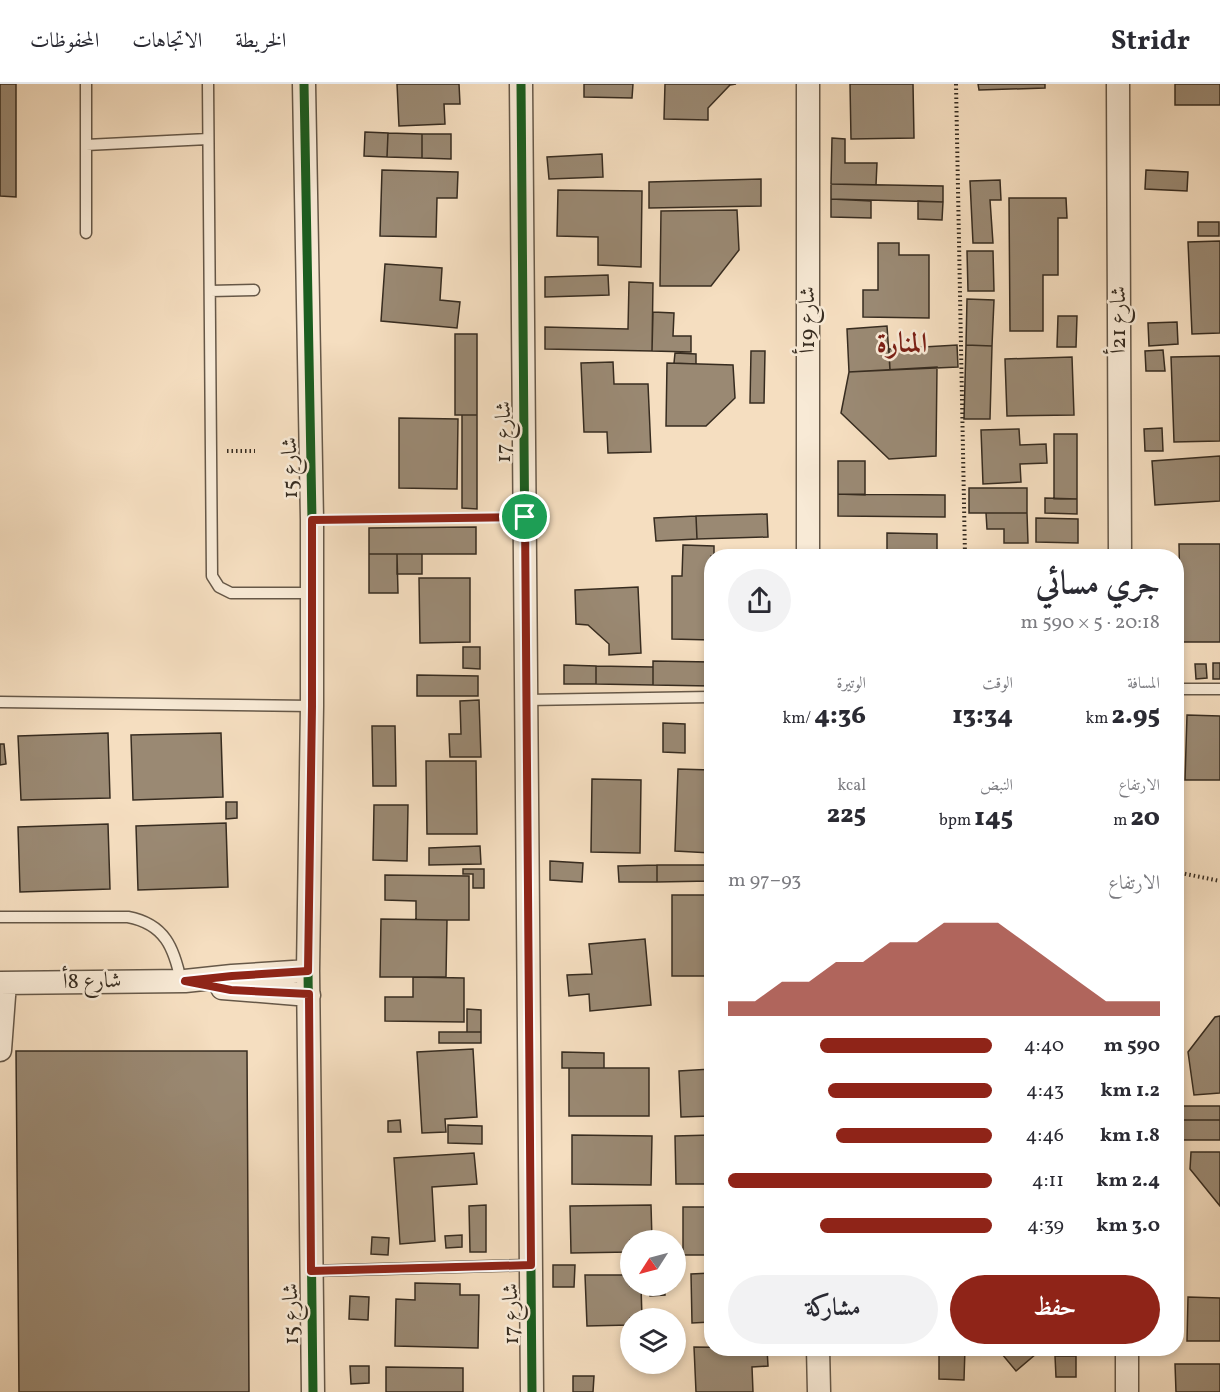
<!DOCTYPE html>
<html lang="ar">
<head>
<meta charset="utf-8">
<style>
	:root { --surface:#fff; --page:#f2f2f3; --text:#2b2b33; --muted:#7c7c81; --line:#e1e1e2; --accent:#8f2418 }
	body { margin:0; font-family:Vollkorn,Amiri,serif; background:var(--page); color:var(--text); direction:rtl; height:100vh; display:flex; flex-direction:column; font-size:22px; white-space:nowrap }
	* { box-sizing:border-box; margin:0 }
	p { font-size:20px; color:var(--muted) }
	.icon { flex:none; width:33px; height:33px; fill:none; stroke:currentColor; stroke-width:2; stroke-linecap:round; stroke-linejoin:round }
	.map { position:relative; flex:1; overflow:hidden; direction:ltr }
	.side { position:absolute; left:704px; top:465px; width:480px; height:807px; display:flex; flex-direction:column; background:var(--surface); border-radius:24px; box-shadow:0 3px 9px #0003; direction:rtl }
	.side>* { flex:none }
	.needle { width:39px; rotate:234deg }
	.fabs { position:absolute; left:620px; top:1146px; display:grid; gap:12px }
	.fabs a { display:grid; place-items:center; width:66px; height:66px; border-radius:50%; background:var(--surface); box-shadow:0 3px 9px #0003; font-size:30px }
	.pin { position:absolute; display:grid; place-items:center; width:51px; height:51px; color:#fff; margin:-26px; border:3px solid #fff; border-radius:50%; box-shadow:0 2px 6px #0007 }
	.round { display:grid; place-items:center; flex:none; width:63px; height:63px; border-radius:32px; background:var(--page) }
	.head { display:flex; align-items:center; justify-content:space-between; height:102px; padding:0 24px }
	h1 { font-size:33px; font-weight:800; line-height:45px }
	.metrics { display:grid; grid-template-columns:repeat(3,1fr); gap:9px; height:102px; padding:6px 24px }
	.metrics div { display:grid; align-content:center }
	.metrics b { font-size:26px; font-weight:800 }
	.metrics small { font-size:16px; font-weight:400 }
	.metrics p { font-size:16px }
	.chart { height:168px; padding:12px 24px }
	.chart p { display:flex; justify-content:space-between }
	.chart svg { width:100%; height:108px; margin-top:6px; fill:var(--accent); opacity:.7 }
	.primary-button { display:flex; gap:12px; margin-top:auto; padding:12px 24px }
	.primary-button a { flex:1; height:69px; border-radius:36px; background:var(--accent); color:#fff; font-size:24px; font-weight:800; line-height:69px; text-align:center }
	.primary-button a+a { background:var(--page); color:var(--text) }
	ul { padding:0 24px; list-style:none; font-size:20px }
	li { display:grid; grid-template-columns:96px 72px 1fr; align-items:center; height:45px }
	li i { height:15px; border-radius:8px; background:var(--accent) }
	header { display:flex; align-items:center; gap:36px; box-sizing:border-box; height:84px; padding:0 30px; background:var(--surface); border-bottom:2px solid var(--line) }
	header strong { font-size:28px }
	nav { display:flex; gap:33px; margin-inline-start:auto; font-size:21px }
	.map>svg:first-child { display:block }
	.building { fill:#9a8973; stroke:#372c20; stroke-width:1.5 }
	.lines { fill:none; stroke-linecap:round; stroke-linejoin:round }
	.service-casing { stroke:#665848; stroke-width:13 }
	.minor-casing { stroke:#665848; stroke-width:25 }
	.path { stroke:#372c20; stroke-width:4; stroke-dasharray:1.5 3; stroke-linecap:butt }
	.service { stroke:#f8ead6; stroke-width:10 }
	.minor { stroke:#f8ead6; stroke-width:22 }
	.cycleway-casing { stroke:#f8ead6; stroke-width:13 }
	.cycleway { stroke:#1b5e20; stroke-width:9 }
	.route-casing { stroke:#fff; stroke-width:12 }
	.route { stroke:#8f2418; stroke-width:8 }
	.labels { text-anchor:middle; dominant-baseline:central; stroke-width:5; stroke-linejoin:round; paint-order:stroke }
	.street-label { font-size:22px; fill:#372c20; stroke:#f8ead6 }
	.district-label { font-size:28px; font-weight:bold; fill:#7a1f14; stroke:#f8ead6 }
</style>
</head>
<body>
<header>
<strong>Stridr</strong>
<nav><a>الخريطة</a><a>الاتجاهات</a><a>المحفوظات</a></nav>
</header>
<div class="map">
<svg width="1220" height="1308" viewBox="0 0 1220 1308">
	<rect width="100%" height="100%" fill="#f5dec0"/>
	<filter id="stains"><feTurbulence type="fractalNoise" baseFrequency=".00333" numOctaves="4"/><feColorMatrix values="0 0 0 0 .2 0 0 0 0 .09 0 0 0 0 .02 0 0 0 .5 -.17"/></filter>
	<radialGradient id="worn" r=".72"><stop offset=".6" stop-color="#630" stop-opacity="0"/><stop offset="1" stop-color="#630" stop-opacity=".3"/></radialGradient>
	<path class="building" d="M0,0H16V113L0,112Z
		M397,0H459L460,20H444L445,40L399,42Z
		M584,0H633L632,14L584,13Z
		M665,0H736L730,1L708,24V36L664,35Z
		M850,0H913L914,54L851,55Z
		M978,0H1045V4L979,6Z
		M1175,0H1220V21H1175Z
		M365,48L388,49L387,73L364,72Z
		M388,49L422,50V74L387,73Z
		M422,50H451V75L422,74Z
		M832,54L845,55V79H877L876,101L831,100Z
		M602,70L603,93L549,95L547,73Z
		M382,86L458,88L457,114H437L436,153L380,152Z
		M1146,86L1188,88L1187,107L1145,105Z
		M761,95V122L649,124V98Z
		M1000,96L1001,116H990L993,159H973L970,97Z
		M831,100L943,102V118L831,115Z
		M558,106L642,107L641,183L598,181V153L557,152Z
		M1009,114H1066L1067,134H1058V191H1043V247H1010Z
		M831,115L871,117V134L831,133Z
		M918,117L943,118L942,136L918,135Z
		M737,126L739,166L711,202H660L661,127Z
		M1198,138H1219V152H1198Z
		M1220,157V249L1192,250L1188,158Z
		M878,159H899V171H929V234L863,233V206H878Z
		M967,167H993L994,207H968Z
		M385,180L442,184L440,216L460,218L457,244L381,237Z
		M608,191L609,211L545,213V193Z
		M629,198L653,199L652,267L545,265V243L628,245Z
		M967,215L994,216L992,262L966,261Z
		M653,228L674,229L673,252H691V268L652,267Z
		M1058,232H1077L1076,263H1057Z
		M1177,238L1178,260L1149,262L1148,239Z
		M887,242L890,286L849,288L847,245Z
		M455,250H477V331H455Z
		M957,261L958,283L890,286L889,265Z
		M966,261L992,262L990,335H964Z
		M1163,266L1165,287H1146L1145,267Z
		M751,267H765L764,319H750Z
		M675,269L696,270V280L674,279Z
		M1220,272V357L1174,358L1171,273Z
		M1072,273L1074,331L1007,332L1005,275Z
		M613,278L614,300H648L651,368L608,369L607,348H584L581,279Z
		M667,279L733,281L735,314L706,342H666Z
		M937,283L936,372L889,375L841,329L849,288Z
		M462,331H477V425L462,424Z
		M399,334L458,335L457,405L399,404Z
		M1162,344L1163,367H1145L1144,345Z
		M1019,345L1020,361L1046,360L1047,379L1020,380L1021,398L983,400L981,346Z
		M1054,350H1077V415H1054Z
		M1220,372V417L1155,421L1152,377Z
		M838,377H865V411L838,410Z
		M969,404H1027V429H969Z
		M838,410L945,411V433L838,432Z
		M1045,414L1077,415V430L1045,429Z
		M986,429H1027L1028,459H1004V445H987Z
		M767,430L768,453L697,455L696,432Z
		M696,432L697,455L656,457L654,434Z
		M1036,434L1078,435V459L1036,458Z
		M476,443V470H369V444Z
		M887,449L937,450V472H887Z
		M1179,460H1220V558H1181Z
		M683,461L714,462V472H711V556L672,555V492H682Z
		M988,466L1066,468L1065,472H988Z
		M369,470H397L398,509H369Z
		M397,470H422V490H397Z
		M419,494H470V558L420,559Z
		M638,503L641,569L609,571V560L588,541L576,540L575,506Z
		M463,563H480V585L463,584Z
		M653,577L711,578V602L653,601Z
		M1213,579H1220V595H1213Z
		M1195,580H1206L1207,594L1196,595Z
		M564,581L596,582V600H564Z
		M596,582L653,583V601L596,600Z
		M417,591L478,592V612H417Z
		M479,616L481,673H450L449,650H461L460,617Z
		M1187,631L1220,632V696H1185Z
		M663,639L685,640V669L663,668Z
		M372,642H395L396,702H373Z
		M108,649L110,714L21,716L18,652Z
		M221,649L223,713L133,716L131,651Z
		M0,660H4L6,680L0,681Z
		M426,677H476L477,750H427Z
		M678,685L711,686V769L675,767Z
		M592,695L641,696L640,769L591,768Z
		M226,718H237V734L226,735Z
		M374,721H408L407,777L373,776Z
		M226,739L228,803L138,806L136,742Z
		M108,740L110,805L20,808L18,743Z
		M480,762L481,780L429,781V764Z
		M550,777L583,779L582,798L550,796Z
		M657,781V798H619L618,782Z
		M657,781H711V797L657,798Z
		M463,785H484V804H473V790H463Z
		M385,791L469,792V836H416V817L385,816Z
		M672,811H711V892H672Z
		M381,835L447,836L446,893H380Z
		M645,855L651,921L590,927L589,910L569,912L567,891L592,890L589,860Z
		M413,893L464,894V938L385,937V913H413Z
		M467,925L481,926V948H467Z
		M1220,932V1009L1194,1011L1188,968L1215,933Z
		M439,948H481V959H439Z
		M473,965L477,1033L445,1035L446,1048L422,1049L417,968Z
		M16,967H247L249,1308H19Z
		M562,968L604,969V984H562Z
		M569,984H649V1032H569Z
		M711,985V1032L681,1033L679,987Z
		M1182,1022H1220V1036H1182Z
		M400,1036L401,1048H388V1037Z
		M1176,1036H1220V1056H1176Z
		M448,1041L482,1042V1060L448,1059Z
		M572,1051L652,1052L651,1101L572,1100Z
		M711,1051V1100H676L675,1052Z
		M1191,1068H1220V1122L1190,1085Z
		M474,1069L477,1100L432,1103L435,1157L400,1160L394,1074Z
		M486,1121V1168H470L469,1122Z
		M651,1121L652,1156H630V1168L571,1169L570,1122Z
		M683,1123H711V1171H683Z
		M462,1151V1163L446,1164L445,1152Z
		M372,1153L389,1154L388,1171L371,1170Z
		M553,1181H575L574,1203H553Z
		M711,1189V1238L692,1239L691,1190Z
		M585,1191H630V1202H641L642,1234H630V1241L587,1242Z
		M415,1199L460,1200V1211H479L478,1264L395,1262L396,1215L415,1216Z
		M649,1202H665V1211L650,1212Z
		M350,1212L369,1213L368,1236L349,1235Z
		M1188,1213L1220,1214V1257H1187Z
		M694,1263L767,1264L768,1282L752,1283L753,1308H696Z
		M865,1264H937V1271L865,1268Z
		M951,1264H965L964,1296L939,1295V1271H951Z
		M997,1264H1043L1016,1287Z
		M1055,1272H1076V1293H1056Z
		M1175,1280H1220V1308H1176Z
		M350,1282H369V1299L351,1300Z
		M386,1283L463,1284V1308H386Z
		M573,1292H594L593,1308H573Z"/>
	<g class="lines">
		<defs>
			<path id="service" d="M86,0V149
				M208,0L212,492L219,503L231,509H312
				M86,61L208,55
				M210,207L254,206
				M1176,605H1220
				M526,616L711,613
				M0,618L312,622
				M0,833H128C165,840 174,864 181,897
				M311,1187L531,1181"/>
			<path id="minor" d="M304,0L312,436V622L308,887L313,1308
				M521,0L532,1308
				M808,0V472
				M1118,0L1120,472
				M0,899L185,897L232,892L308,887
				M222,904L309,911
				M0,966L5,899
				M818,1264L819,1308
				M1127,1264V1308"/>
		</defs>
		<use href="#service" class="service-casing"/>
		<use href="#minor" class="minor-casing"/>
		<path class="path" d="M956,0L965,472
			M227,367H255
			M333,436L503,433
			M1176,788L1220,797"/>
		<use href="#service" class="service"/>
		<use href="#minor" class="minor"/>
		<defs>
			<path id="cycleway" d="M304,0L312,436V622L308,887L313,1308
				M521,0L532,1308"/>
		</defs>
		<use href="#cycleway" class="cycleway-casing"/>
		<use href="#cycleway" class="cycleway"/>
	</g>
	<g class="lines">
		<defs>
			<path id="route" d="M525,433L531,1181L311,1187L309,910L231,906L185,897L232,892L308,887L312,622V436Z"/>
		</defs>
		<use href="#route" class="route-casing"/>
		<use href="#route" class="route"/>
	</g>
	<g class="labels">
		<g class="street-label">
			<text transform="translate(808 236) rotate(-90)">شارع 19أ</text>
			<text transform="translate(1119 236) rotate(-90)">شارع 21أ</text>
			<text transform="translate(504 348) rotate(-90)">شارع 17</text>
			<text transform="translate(291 384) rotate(-91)">شارع 15</text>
			<text transform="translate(92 898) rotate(-1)">شارع 8أ</text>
			<text transform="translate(292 1230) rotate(-91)">شارع 15</text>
			<text transform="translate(512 1230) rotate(-91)">شارع 17</text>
		</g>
		<g class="district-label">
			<text x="902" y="260">المنارة</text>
		</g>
	</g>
	<rect width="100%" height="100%" filter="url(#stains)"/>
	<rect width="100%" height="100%" fill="url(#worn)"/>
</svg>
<div class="fabs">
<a><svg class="needle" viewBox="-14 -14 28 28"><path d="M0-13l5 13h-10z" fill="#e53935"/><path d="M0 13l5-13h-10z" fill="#7c7c81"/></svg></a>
<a><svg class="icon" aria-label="layers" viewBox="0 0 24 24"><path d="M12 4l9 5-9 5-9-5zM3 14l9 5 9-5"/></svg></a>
</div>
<div class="pin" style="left:525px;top:433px;background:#1e9e55"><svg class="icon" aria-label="arrive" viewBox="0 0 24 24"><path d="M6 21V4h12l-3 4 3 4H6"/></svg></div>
<section class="side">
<div class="head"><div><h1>جري مسائي</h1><p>20:18 · 5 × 590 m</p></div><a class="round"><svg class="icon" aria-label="share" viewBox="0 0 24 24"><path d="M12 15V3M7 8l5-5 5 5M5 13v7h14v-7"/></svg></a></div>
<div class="metrics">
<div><p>المسافة</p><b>2.95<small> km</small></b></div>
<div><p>الوقت</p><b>13:34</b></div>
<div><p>الوتيرة</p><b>4:36<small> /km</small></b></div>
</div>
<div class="metrics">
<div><p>الارتفاع</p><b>20<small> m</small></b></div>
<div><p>النبض</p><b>145<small> bpm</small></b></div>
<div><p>kcal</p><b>225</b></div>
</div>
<div class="chart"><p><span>الارتفاع</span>93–97 m</p>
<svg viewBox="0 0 160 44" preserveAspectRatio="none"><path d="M0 44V38L10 38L20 30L30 30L40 22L50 22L60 14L70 14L80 6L90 6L100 6L110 14L120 22L130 30L140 38L150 38L160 38V44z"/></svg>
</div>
<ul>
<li><b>590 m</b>4:40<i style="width:65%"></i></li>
<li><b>1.2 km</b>4:43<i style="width:62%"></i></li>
<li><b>1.8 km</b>4:46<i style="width:59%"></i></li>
<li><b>2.4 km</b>4:11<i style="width:100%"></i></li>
<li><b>3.0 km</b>4:39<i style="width:65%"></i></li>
</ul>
<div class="primary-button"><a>حفظ</a><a>مشاركة</a></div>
</section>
</div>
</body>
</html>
